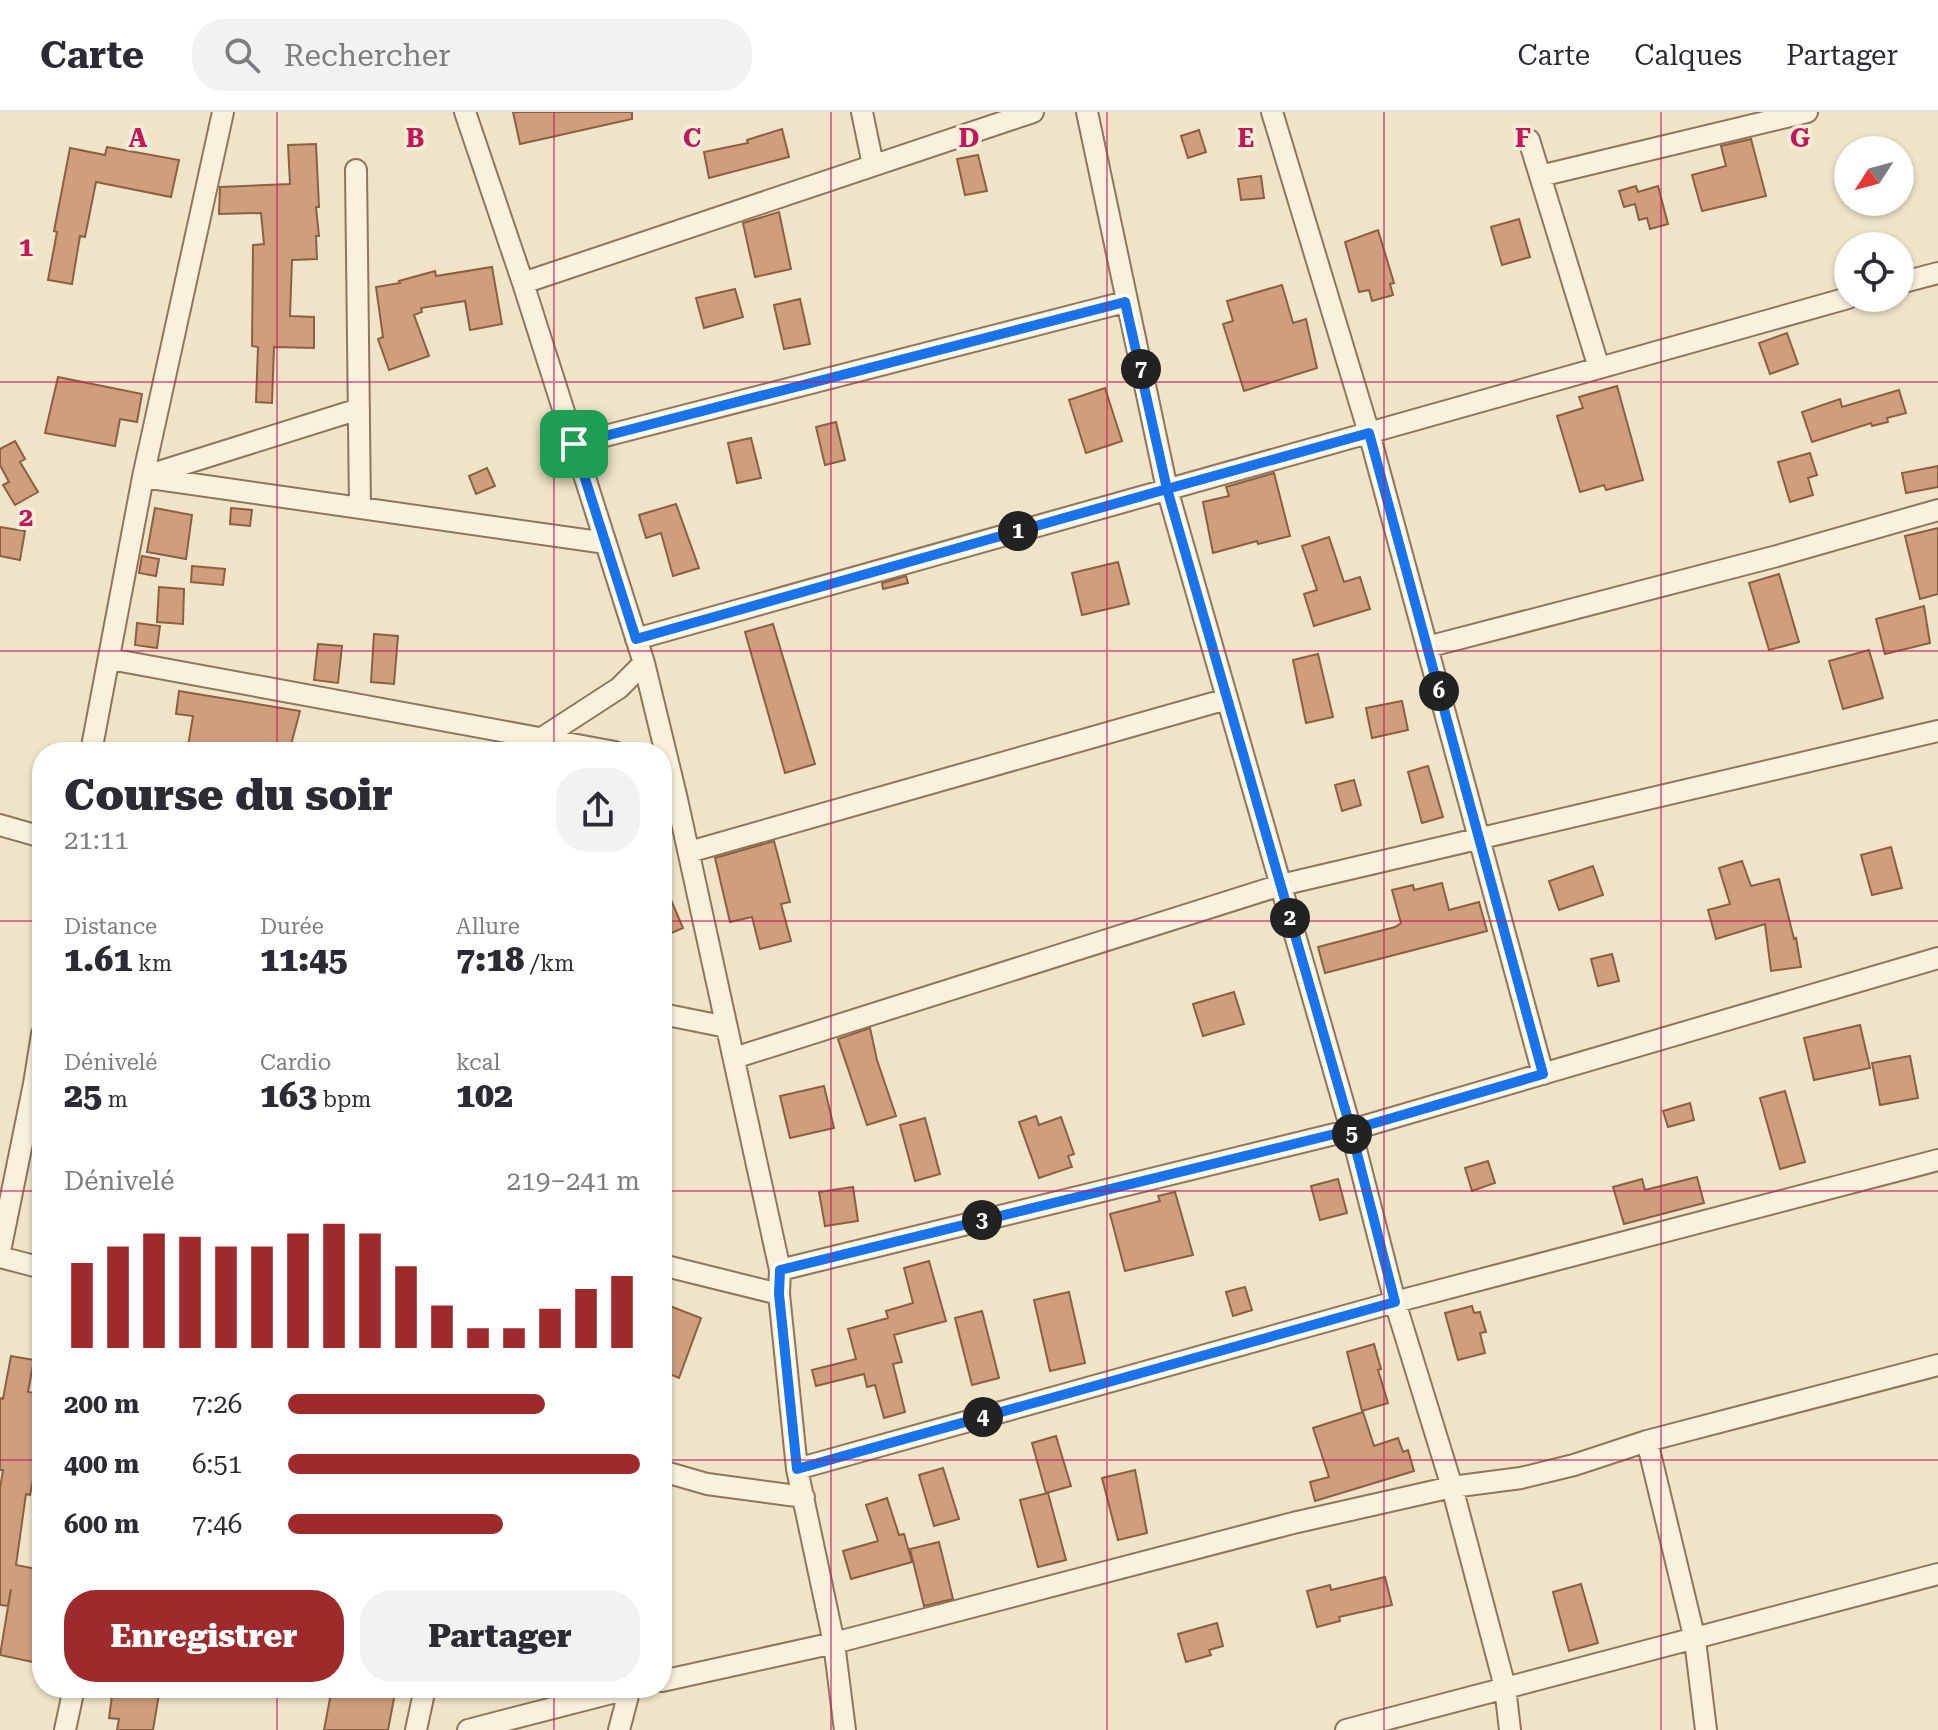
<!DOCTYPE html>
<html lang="fr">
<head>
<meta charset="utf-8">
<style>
	:root { --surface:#fff; --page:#f2f2f3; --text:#2b2b33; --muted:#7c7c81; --line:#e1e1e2; --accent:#9e2a2b }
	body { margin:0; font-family:"Roboto Serif",serif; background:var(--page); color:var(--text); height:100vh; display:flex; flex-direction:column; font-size:30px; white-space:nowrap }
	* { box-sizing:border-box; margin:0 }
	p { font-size:26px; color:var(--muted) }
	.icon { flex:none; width:44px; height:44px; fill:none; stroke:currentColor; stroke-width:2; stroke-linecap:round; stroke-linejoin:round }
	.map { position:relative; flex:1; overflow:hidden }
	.drawer { position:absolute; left:32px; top:630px; width:640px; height:956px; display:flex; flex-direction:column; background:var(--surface); border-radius:32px; box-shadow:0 2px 6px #0004 }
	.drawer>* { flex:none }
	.needle { width:52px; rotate:234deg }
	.tools { position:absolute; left:1834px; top:24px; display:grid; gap:16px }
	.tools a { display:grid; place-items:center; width:80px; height:80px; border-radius:50%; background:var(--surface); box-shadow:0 2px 6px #0004; font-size:40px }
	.pin { position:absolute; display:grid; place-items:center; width:68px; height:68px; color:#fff; margin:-34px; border-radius:16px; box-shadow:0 4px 12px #0006 }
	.km { position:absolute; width:40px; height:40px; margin:-20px; border-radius:50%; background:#222; color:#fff; font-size:22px; line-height:40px; text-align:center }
	.round { display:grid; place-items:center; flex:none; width:84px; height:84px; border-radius:32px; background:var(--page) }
	.summary { display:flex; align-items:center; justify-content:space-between; height:136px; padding:0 32px }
	h1 { font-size:44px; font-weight:800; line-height:60px }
	.stats { display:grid; grid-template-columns:repeat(3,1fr); gap:12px; height:136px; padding:8px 32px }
	.stats div { display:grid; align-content:center }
	.stats b { font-size:34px; font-weight:800 }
	.stats small { font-size:22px; font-weight:400 }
	.stats p { font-size:22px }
	.chart { height:224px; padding:16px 32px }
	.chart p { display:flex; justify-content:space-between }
	.chart svg { width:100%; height:144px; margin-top:8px; stroke:var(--accent); stroke-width:6 }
	.cta { display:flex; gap:16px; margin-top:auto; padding:16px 32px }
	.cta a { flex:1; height:92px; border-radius:32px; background:var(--accent); color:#fff; font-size:32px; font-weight:800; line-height:92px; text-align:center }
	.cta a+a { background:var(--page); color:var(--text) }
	ul { padding:0 32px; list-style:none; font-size:26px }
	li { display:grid; grid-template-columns:128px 96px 1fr; align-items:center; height:60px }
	li i { height:20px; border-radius:10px; background:var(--accent) }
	header { display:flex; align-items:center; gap:48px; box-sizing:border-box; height:112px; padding:0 40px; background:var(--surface); border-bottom:2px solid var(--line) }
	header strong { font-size:38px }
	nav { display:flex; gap:44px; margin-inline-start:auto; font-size:28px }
	.search { width:560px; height:72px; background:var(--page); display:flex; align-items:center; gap:20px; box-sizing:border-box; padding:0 28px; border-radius:32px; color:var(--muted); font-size:30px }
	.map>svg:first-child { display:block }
	.building { fill:#cf9f7d; stroke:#8d5f41; stroke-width:2 }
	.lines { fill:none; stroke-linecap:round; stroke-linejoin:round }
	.minor-casing { stroke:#8d765c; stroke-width:24 }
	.minor { stroke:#faf1dc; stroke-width:20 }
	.route-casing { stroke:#fff; stroke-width:16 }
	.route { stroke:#1a73e8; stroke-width:10 }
	.grid { fill:none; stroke:#c2185b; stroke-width:2; stroke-opacity:0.55 }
	.grid-label { font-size:26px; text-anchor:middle; font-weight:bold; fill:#c2185b; stroke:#f7eed8; stroke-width:7; stroke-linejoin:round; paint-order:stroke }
</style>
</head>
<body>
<header>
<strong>Carte</strong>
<div class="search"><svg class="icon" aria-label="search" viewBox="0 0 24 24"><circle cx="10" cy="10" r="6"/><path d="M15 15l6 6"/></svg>Rechercher</div>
<nav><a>Carte</a><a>Calques</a><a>Partager</a></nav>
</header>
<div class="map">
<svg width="1938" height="1618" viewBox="0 0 1938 1618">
	<rect width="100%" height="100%" fill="#f0e4c8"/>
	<path class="building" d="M513,0H632V7L520,32Z
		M782,17L789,45L709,66L704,40L748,31L747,28Z
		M1199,18L1206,40L1188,46L1181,24Z
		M1751,27L1766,84L1702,99L1692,63L1726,54L1721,34Z
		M316,32L319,95H316L319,124H316L317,147L292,148L290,204L314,205V236L274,235L272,291L256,290L258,235L252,234L253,133L264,132L261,101L219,102L220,75L290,72L288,33Z
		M107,35L179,48L171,85L96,70L85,125L80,124L72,172L48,168L57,120L54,119L70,36L105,43Z
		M978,43L987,79L965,83L957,47Z
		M1261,64L1264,86L1241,88L1238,67Z
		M1636,74L1638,80L1658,74L1668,112L1650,117L1647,106L1639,108L1635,92L1624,95L1619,79Z
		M779,100L791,157L755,165L743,111Z
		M1519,107L1530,145L1502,153L1491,115Z
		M1378,118L1394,171L1390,172L1393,183L1372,189L1369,178L1359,180L1345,130Z
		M492,155L502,212L470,218L465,189L421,196L422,200L414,203L429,244L389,258L378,227L383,225L376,175L400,171L399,169L435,159L436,164Z
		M1282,173L1293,211L1306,207L1317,256L1244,279L1223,212L1233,209L1227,189Z
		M735,177L743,205L704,216L696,186Z
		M800,187L810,232L784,237L774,193Z
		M1787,221L1798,252L1770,262L1759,231Z
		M58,265L142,282L137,310L120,307L115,334L45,321Z
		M1617,274L1643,368L1606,378L1604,373L1580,380L1557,304L1583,296L1579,285Z
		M1105,276L1122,329L1086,341L1069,288Z
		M1899,278L1906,301L1887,306L1888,310L1872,314L1871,311L1812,330L1802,300L1840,287L1842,295Z
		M836,310L845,348L825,353L816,315Z
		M751,326L761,366L737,371L728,331Z
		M15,329L25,347L20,350L38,380L15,393L3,373L9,370L0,353V337Z
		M1810,341L1817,363L1808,366L1813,383L1790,390L1778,350Z
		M1938,354V375L1906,381L1902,361Z
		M487,356L495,374L476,382L469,364Z
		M1274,361L1290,424L1258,432L1257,429L1213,441L1203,390L1229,384L1226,375Z
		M676,392L699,456L673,464L661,421L646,426L639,403Z
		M155,396L192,403L186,447L147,440Z
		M231,396L252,398L250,414L230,412Z
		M0,415L25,419L20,448L0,444Z
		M1938,416V482L1920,487L1905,424Z
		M1329,425L1344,470L1360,465L1370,497L1314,514L1304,482L1317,478L1302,434Z
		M142,444L159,447L156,464L139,461Z
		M1118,450L1129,492L1082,503L1072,461Z
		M192,454L225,457L223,473L191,470Z
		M1779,462L1799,530L1769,538L1749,471Z
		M906,464L908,471L883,477L882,471Z
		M159,475L184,477L183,512L157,510Z
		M1924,494L1930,531L1885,542L1876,507Z
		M137,511L160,514L157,536L135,533Z
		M773,512L815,652L785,661L745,520Z
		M374,522L398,524L394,572L371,570Z
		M318,532L342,534L338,571L314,568Z
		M1869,538L1883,586L1843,597L1829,549Z
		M1318,542L1333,605L1306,611L1293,548Z
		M179,579L300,599L289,640H187L193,604L176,602Z
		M1402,589L1408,618L1372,626L1366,596Z
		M1428,654L1443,705L1422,711L1408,660Z
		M1354,668L1361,693L1342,699L1335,673Z
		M774,729L790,790L781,792L791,829L760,837L752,805L730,810L715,746Z
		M1891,735L1902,776L1872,783L1861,743Z
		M1742,749L1751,774L1779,767L1794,827L1796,826L1801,855L1771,859L1765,812L1716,827L1708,798L1730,792L1719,756Z
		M1593,754L1603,783L1559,798L1549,769Z
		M662,767L683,816L662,825Z
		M1442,771L1449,798L1479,790L1487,819L1325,861L1318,835L1395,815L1401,811L1392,778L1413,773L1414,778Z
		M1612,842L1619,869L1598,874L1591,847Z
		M1234,880L1244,912L1203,924L1193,892Z
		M1860,913L1870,956L1814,968L1804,926Z
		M870,916L877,948L896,1004L867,1013L838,927Z
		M1910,944L1918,986L1880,993L1872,951Z
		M824,974L834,1016L790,1026L780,984Z
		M1785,979L1805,1050L1780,1057L1760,986Z
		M1690,991L1694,1008L1668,1015L1663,999Z
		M1036,1004L1039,1013L1061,1005L1074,1042L1068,1044L1072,1055L1039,1066L1019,1010Z
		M925,1006L940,1062L915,1069L900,1013Z
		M1488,1049L1495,1071L1472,1079L1465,1056Z
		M1697,1065L1704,1091L1624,1112L1613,1075L1642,1067L1645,1078Z
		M1338,1067L1347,1101L1320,1108L1311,1074Z
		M853,1075L858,1109L825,1114L819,1080Z
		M1175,1080L1193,1143L1125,1159L1110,1102L1160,1089L1158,1084Z
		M929,1149L946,1209L894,1223L902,1250L893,1252L905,1300L884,1306L875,1273L867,1275L864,1262L816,1274L812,1258L856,1247L848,1217L888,1206L886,1199L913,1191L904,1156Z
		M1245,1175L1252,1198L1233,1204L1226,1180Z
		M1069,1180L1085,1251L1050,1259L1034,1188Z
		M662,1191L701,1206L679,1266L662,1259Z
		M1472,1194L1474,1201L1480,1200L1486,1220L1480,1221L1485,1241L1458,1248L1445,1201Z
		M982,1199L999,1266L972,1273L955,1206Z
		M1374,1232L1381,1257L1378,1258L1388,1291L1362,1299L1347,1240Z
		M11,1244L34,1248L28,1280L42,1282V1321L30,1383L26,1382L16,1453L42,1458V1552L0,1543L11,1477L8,1494L0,1493V1376L3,1358H0V1286L3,1287Z
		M1363,1300L1374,1334L1398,1326L1403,1340L1408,1338L1414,1359L1315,1389L1310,1370L1329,1365L1313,1316Z
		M1056,1324L1071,1374L1046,1381L1032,1331Z
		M943,1356L959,1407L934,1414L919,1363Z
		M1135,1358L1147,1421L1118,1428L1102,1366Z
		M1048,1381L1066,1448L1038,1455L1020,1388Z
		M887,1386L899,1423L904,1422L912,1450L851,1467L843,1439L878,1429L866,1393Z
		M939,1430L953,1487L924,1494L910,1437Z
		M1385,1465L1392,1493L1339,1505L1340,1509L1317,1515L1307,1479L1330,1473L1331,1478Z
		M1581,1472L1598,1531L1569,1539L1553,1480Z
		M1217,1511L1223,1534L1209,1538L1211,1543L1186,1550L1178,1522Z
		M113,1576H160L153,1618H117L119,1607L109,1606Z
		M332,1576H396L388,1618H324Z"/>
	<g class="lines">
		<defs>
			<path id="minor" d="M465,0L523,171L644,551L676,683L780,1158L779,1182L797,1357L834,1531L845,1618
				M862,0L873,53
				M1087,0L1167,377L1351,1018L1395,1190L1452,1375L1505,1575L1510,1618
				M1272,0L1369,321L1543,962
				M1529,28L1599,256
				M356,58L360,396
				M1540,64L1807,0
				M523,171L1033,0
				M1900,171L1938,161
				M574,332L1125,190
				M149,363L359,297
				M143,365L606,431
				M636,527L1848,186
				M1427,535L1777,444L1938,398
				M110,547L615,640
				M542,626L619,576L644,551
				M91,640L143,365L223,0
				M0,713L42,725
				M689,740L1227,587
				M662,902L727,915
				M734,946L1281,773L1938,619
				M0,1139L34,972L42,922
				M0,1145L42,1156
				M662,1153L779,1182
				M780,1158L1351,1018L1938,846
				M1647,1329L1695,1528L1706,1618
				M797,1357L1395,1190L1938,1048
				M662,1359L707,1372L804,1385
				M662,1569L834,1531L1293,1411L1452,1375L1521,1366L1574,1353L1647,1329L1938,1253
				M65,1618L74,1576
				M416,1618L425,1576
				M468,1618L631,1576
				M619,1618L630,1576
				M1346,1618L1938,1462"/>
		</defs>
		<use href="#minor" class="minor-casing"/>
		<use href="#minor" class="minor"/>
	</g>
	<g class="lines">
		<defs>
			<path id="route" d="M574,332L636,527L1167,377L1351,1018L780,1158L779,1182L797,1357L1395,1190L1351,1018L1543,962L1369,321L1167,377L1125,190L574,332"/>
		</defs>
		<use href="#route" class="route-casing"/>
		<use href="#route" class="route"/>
	</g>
	<path class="grid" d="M277,0V640M554,0V640M831,0V1618M1107,0V1618M1384,0V1618M1661,0V1618M0,270H1938M0,539H1938M0,809H42M662,809H1938M0,1079H42M662,1079H1938M0,1348H42M662,1348H1938M277,1576V1618M554,1576V1618"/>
	<g class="grid-label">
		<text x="138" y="35">A</text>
		<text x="415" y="35">B</text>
		<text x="692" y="35">C</text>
		<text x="969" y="35">D</text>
		<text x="1246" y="35">E</text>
		<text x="1523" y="35">F</text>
		<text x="1800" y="35">G</text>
		<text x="26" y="144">1</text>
		<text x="26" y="414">2</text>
	</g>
</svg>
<div class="tools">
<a><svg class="needle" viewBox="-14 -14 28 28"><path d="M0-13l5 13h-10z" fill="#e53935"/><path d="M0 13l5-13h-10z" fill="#7c7c81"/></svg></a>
<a><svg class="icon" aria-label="locate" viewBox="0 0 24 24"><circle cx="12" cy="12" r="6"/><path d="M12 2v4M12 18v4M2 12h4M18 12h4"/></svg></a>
</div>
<div class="pin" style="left:574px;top:332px;background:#1e9e55"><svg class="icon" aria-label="arrive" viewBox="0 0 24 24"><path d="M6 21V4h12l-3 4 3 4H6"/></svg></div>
<b class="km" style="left:1018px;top:419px">1</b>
<b class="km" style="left:1290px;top:806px">2</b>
<b class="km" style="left:982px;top:1108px">3</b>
<b class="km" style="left:983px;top:1305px">4</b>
<b class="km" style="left:1352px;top:1022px">5</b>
<b class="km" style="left:1439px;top:579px">6</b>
<b class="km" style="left:1141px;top:257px">7</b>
<section class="drawer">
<div class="summary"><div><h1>Course du soir</h1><p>21:11</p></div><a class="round"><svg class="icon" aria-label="share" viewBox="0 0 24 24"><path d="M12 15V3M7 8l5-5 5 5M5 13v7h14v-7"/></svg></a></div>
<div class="stats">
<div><p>Distance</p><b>1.61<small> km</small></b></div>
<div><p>Durée</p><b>11:45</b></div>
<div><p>Allure</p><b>7:18<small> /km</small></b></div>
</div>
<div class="stats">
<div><p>Dénivelé</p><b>25<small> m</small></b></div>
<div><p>Cardio</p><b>163<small> bpm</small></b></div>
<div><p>kcal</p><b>102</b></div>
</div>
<div class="chart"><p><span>Dénivelé</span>219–241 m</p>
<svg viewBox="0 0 160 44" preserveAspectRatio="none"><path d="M5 44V18M15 44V13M25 44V9M35 44V10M45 44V13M55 44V13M65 44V9M75 44V6M85 44V9M95 44V19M105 44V31M115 44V38M125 44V38M135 44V32M145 44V26M155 44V22"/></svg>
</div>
<ul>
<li><b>200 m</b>7:26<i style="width:73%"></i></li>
<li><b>400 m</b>6:51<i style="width:100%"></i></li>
<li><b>600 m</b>7:46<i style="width:61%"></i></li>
</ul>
<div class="cta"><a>Enregistrer</a><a>Partager</a></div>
</section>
</div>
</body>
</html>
